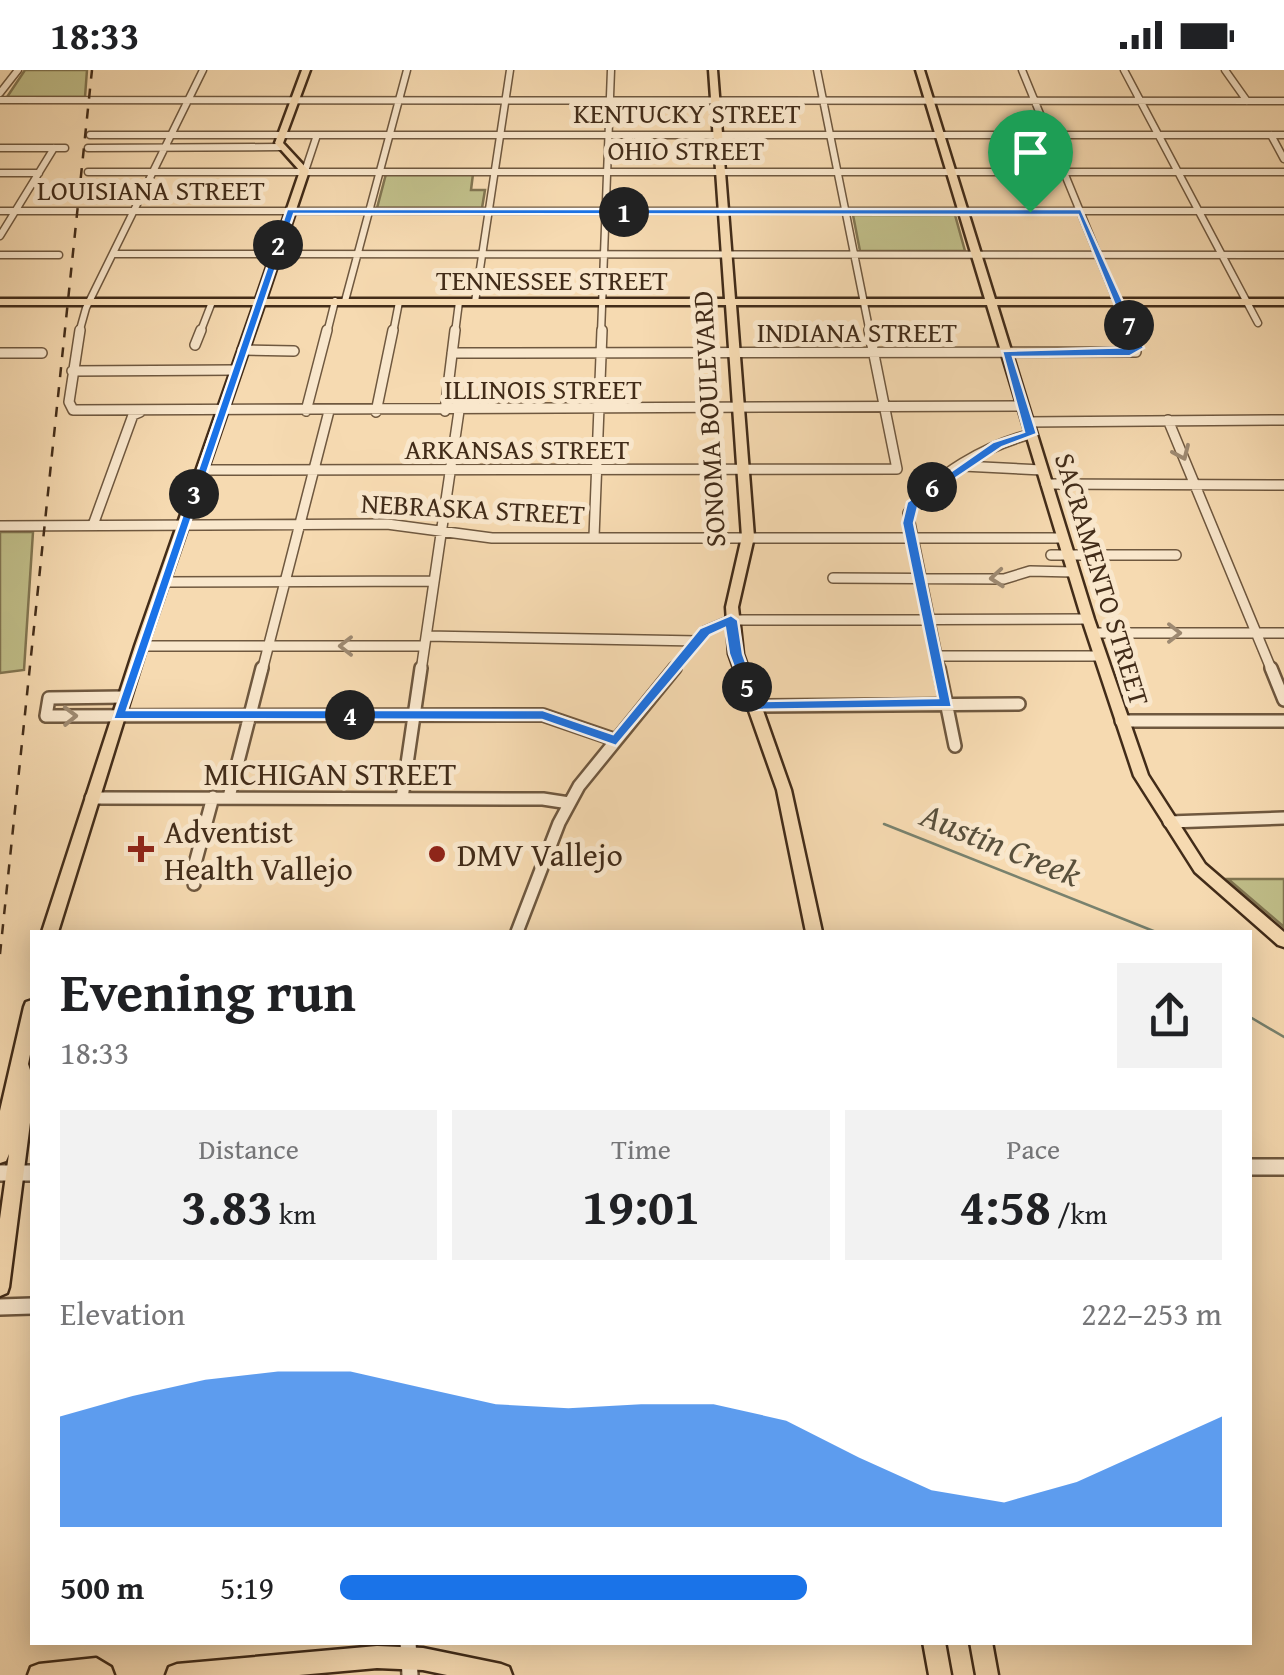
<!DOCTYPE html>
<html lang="en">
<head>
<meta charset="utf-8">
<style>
	:root { --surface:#fff; --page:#f2f2f2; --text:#202124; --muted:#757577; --accent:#1a73e8 }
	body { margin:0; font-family:"Gentium Book Plus",serif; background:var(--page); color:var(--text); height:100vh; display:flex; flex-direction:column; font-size:38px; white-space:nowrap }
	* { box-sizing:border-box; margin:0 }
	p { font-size:32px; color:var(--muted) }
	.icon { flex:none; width:55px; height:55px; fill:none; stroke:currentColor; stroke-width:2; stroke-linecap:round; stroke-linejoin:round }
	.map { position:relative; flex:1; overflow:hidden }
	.drawer { position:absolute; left:30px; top:860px; width:1222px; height:715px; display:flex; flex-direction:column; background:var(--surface); border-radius:0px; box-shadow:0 5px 25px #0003 }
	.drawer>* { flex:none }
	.pin { position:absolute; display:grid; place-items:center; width:85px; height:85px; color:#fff; margin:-102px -42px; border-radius:50% 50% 50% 0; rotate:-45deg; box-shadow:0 0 10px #0007 }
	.pin .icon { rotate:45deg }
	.km { position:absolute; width:50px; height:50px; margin:-25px; border-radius:50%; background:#222; color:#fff; font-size:28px; line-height:50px; text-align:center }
	.round { display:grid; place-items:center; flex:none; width:105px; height:105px; border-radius:0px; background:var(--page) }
	.headline { display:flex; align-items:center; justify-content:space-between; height:170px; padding:0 30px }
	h1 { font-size:55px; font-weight:700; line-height:75px }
	.stats { display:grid; grid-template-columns:repeat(3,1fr); gap:15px; height:170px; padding:10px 30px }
	.stats div { display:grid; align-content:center; border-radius:0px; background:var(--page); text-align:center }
	.stats b { font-size:50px; font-weight:700 }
	.stats small { font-size:28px; font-weight:400 }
	.stats p { font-size:28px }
	.chart { height:280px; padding:20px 30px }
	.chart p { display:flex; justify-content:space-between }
	.chart svg { width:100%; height:180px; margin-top:10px; fill:var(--accent); opacity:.7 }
	ul { padding:0 30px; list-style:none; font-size:32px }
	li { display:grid; grid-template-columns:160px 120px 1fr; align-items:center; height:75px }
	li i { height:25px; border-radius:12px; background:var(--accent) }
	.status { display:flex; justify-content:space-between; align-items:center; height:70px; padding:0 50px; background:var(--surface); direction:ltr }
	.status svg { height:28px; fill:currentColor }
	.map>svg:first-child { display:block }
	.green { fill:#c0be89; stroke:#817551; stroke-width:2.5 }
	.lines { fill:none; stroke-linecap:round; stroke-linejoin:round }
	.stream { stroke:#79826e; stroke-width:2.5 }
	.minor-far3-casing { stroke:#6f583f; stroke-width:9 }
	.minor-far2-casing { stroke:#6f583f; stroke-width:12 }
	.minor-far1-casing { stroke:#6f583f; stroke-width:16 }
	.minor-casing { stroke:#6f583f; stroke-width:20 }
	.major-casing { stroke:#422c19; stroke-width:5 }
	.minor-far3 { stroke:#f9e7cc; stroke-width:6 }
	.minor-far2 { stroke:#f9e7cc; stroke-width:9 }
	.minor-far1 { stroke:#f9e7cc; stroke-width:11 }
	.minor { stroke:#f9e7cc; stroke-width:15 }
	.major { fill:#f6dab1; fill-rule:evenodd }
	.rail { stroke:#422c19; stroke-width:2.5; stroke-dasharray:10 10; stroke-linecap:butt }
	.oneway { stroke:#9e8a72 }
	.route { fill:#1a73e8; stroke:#fff; stroke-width:2.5; fill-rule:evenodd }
	.poi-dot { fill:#8f2418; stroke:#f9e7cc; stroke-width:4 }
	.labels { text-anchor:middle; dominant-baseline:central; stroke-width:10; stroke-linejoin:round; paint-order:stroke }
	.far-street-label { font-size:28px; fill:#422c19; stroke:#f9e7cc }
	.street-label { font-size:32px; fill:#422c19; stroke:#f9e7cc }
	.poi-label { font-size:32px; fill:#422c19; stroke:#f9e7cc; text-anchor:start }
	.water-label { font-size:35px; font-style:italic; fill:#59503c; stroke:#f9e7cc }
</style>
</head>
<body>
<div class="status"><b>18:33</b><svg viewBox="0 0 49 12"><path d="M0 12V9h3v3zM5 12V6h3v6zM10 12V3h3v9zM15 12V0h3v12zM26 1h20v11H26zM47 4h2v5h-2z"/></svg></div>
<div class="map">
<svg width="1284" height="1605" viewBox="0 0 1284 1605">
	<rect width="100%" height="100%" fill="#f6dab1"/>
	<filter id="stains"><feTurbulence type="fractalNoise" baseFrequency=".002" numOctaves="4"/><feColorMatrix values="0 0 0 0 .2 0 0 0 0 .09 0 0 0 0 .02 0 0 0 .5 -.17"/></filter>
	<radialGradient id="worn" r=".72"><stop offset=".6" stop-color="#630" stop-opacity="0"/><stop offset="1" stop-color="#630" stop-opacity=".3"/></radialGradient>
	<path class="green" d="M25,0H87L85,27H7Z
		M386,104H473L471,120H485L482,138H377Z
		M853,145H955L965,181H860Z
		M0,462H33L24,600L0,603Z
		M1228,809H1284V857Z"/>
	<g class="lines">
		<path class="stream" d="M884,754L1156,862
			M1250,947L1284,967"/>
		<defs>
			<path id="minor-far3" d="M817,0L870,263
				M1022,0L1130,263
				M1124,0L1258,253
				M1225,0L1247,31
				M0,23L18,0
				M0,30L1284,31
				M90,65H1284
				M1271,65L1284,89
				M0,78H65
				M88,78L280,77
				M305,101L317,65
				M88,102H1284
				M0,103H39
				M0,141H1284
				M0,166L54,78
				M113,184L1284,185
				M0,185H59
				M345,231L407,0
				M475,232L510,0
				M79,263L86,238L203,0
				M200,263L212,232
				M327,263L335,231
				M393,263L399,232
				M455,263L459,232
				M601,263L611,0"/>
			<path id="minor-far2" d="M80,260L69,332L73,340L1022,336
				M195,275L201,260
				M242,280L294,281
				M0,283H42
				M452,283L1136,282L1129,260
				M72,301L236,300
				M306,341L327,260
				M445,341L455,260
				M376,342L393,260
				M1168,350L1272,601
				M1027,352L1284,350
				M963,396L1042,400
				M202,400L897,399L869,260
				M1046,414L1284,415
				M93,455L133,345L140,342
				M0,456L387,454L492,468H1063
				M594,467L602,260
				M1051,485H1176
				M833,508L1004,509L1030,501L1073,502
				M163,512L434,511
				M1093,563H1284
				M426,566L698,571
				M141,576H424
				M937,586H1100
				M262,601L329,341
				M421,601L459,341
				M673,601L705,561L731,550L1088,549
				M940,601L908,443C934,404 986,376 1031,364"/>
			<path id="minor-far1" d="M939,598L955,676
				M1271,598L1284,630
				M124,627L49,628L46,646L543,645L616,670
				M755,636L1019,634
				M1121,651H1284
				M229,727L262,598
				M91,728L543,729L569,733
				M402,728L421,598
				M1169,752L1284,748
				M194,814L193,801L213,727
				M517,862L559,753L579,716L675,598"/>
			<path id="minor" d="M1250,1097H1284
				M0,1103H32
				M0,1237L32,1236
				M408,1572L410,1605"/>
			<path id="major" d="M302,0H310L283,73L309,101L266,229H725L709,0H717L735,229H985L916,0H924L995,229H1284V235H997L1094,549L1148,705L1205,794L1284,862V877L1278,875L1195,802L1134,706L1082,549L987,235H736L754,467L738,537L743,584L791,720L822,862H806L777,720L729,584L726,537L742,467L726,235H264L147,576L58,862H42L135,576L254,235H0V229H256L300,101L275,73Z
				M32,930V975L28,994L32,1006V1037L9,1217L7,1223L0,1226V1149L9,1084L6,1091L0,1093V1041L24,937L26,932Z
				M923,1572H945L951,1605H929Z
				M970,1572H992L998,1605H976Z
				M377,1576L423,1578L501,1594L509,1597L512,1605H447L423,1600L377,1598L299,1605H166L169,1597L177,1594Z
				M96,1588L111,1597L114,1605H28L31,1597L39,1594Z"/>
		</defs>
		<use href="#minor-far3" class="minor-far3-casing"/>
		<use href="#minor-far2" class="minor-far2-casing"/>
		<use href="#minor-far1" class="minor-far1-casing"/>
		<use href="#minor" class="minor-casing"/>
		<use href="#major" class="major-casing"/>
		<use href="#minor-far3" class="minor-far3"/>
		<use href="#minor-far2" class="minor-far2"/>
		<use href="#minor-far1" class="minor-far1"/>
		<use href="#minor" class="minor"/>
		<use href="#major" class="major"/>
		<path class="rail" d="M0,884L92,0"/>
	</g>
	<defs><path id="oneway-chevron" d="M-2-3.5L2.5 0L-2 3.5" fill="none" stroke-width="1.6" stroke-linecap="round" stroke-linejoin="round" transform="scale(2.5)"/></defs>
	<g class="oneway">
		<use href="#oneway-chevron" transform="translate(1182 383) rotate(66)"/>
		<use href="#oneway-chevron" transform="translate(997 508) rotate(175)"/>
		<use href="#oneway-chevron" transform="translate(1174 563)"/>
		<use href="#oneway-chevron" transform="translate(346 576) rotate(-180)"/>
		<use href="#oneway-chevron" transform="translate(70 646) rotate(-1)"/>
	</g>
	<path class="route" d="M287,139H1081L1144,278L1130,286L1013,287L1037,364L1002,377L919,433L914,453L952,637L750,640L729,584L725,558L710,565L616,676L542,650L113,649ZM294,144L1078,145L1132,277L1002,281L1024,362L993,372L907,432L902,453L938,628L760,631L743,584L738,550L731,545L700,558L613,664L543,640H127Z"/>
	<g class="poi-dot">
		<path d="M136 764h10v10h10v10h-10v10h-10v-10h-10v-10h10z"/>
		<circle cx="437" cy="784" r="10"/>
	</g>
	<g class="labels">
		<g class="far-street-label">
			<text x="687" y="42">KENTUCKY STREET</text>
			<text x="686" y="79">OHIO STREET</text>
			<text x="151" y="119">LOUISIANA STREET</text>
			<text x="552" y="209">TENNESSEE STREET</text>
			<text x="857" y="261">INDIANA STREET</text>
			<text x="543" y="318">ILLINOIS STREET</text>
			<text transform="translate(708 349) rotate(-93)">SONOMA BOULEVARD</text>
			<text x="517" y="378">ARKANSAS STREET</text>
			<text transform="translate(473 438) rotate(3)">NEBRASKA STREET</text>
			<text transform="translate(1103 509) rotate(73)">SACRAMENTO STREET</text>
		</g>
		<g class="street-label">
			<text x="330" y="703">MICHIGAN STREET</text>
		</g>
		<g class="poi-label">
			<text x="164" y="761">Adventist<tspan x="164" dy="37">Health Vallejo</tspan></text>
			<text x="457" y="784">DMV Vallejo</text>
		</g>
		<g class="water-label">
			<text transform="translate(1001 774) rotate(22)">Austin Creek</text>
		</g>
	</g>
	<rect width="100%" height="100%" filter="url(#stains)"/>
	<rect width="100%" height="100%" fill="url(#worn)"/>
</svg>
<div class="pin" style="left:1030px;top:142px;background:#1e9e55"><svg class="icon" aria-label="arrive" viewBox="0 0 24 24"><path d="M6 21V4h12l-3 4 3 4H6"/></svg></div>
<b class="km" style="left:624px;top:142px">1</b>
<b class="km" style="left:278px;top:175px">2</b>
<b class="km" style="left:194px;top:424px">3</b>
<b class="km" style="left:350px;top:645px">4</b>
<b class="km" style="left:747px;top:617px">5</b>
<b class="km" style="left:932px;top:417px">6</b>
<b class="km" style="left:1129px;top:255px">7</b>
<section class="drawer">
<div class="headline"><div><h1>Evening run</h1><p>18:33</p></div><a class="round"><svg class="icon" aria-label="share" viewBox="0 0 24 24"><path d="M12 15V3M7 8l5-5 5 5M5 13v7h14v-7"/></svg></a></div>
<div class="stats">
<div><p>Distance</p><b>3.83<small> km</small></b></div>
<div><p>Time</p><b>19:01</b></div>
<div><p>Pace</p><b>4:58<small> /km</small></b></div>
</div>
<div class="chart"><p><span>Elevation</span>222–253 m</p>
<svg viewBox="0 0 160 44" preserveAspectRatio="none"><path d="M0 44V17L10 12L20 8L30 6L40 6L50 10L60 14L70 15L80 14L90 14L100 18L110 27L120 35L130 38L140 33L150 25L160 17V44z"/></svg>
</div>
<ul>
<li><b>500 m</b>5:19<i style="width:53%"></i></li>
</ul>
</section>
</div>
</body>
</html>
